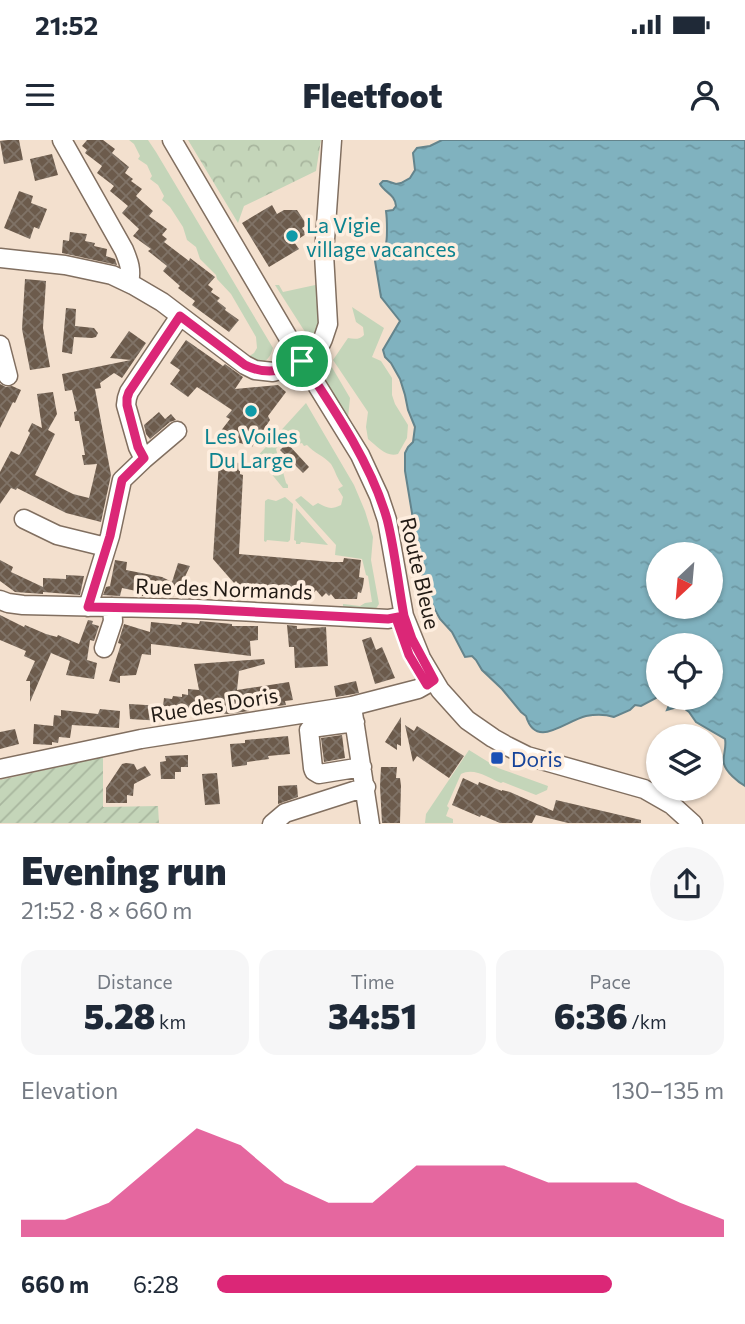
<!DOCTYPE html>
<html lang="en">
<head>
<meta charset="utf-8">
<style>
	:root { --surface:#fff; --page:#f6f6f7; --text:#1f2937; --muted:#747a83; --accent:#db2777 }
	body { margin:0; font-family:Commissioner,sans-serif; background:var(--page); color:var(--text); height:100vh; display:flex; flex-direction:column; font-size:26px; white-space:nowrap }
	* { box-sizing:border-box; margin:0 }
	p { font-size:23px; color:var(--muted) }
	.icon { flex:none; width:38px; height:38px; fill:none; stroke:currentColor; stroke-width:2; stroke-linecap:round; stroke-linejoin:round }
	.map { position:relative; height:684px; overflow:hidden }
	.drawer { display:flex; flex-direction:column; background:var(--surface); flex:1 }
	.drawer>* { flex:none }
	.needle { width:46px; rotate:206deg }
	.buttons { position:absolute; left:646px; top:402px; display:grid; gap:14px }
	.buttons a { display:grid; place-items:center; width:77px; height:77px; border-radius:50%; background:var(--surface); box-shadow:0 2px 5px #0004; font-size:35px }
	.pin { position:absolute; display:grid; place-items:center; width:60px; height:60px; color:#fff; margin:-30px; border:4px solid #fff; border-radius:50%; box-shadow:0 2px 7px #0007 }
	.round { display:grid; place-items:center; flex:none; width:74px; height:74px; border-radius:37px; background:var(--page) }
	.summary { display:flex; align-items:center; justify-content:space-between; height:119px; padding:0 21px }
	h1 { font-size:38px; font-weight:800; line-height:52px }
	.stats { display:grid; grid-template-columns:repeat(3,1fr); gap:10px; height:119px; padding:7px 21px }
	.stats div { display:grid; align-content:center; border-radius:18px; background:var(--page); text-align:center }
	.stats b { font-size:35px; font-weight:800 }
	.stats small { font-size:19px; font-weight:400 }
	.stats p { font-size:19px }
	.chart { height:196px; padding:14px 21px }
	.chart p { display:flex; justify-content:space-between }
	.chart svg { width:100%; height:126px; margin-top:7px; fill:var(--accent); opacity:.7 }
	ul { padding:0 21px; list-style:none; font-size:23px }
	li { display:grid; grid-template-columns:112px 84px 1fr; align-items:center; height:52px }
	li i { height:18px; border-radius:9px; background:var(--accent) }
	.status { display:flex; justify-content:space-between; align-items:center; height:49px; padding:0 35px; background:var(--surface); direction:ltr }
	.status svg { height:19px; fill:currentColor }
	header { display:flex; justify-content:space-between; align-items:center; height:91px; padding:0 21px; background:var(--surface); font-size:32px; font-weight:800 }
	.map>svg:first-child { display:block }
	.grass { fill:#c4d5b9 }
	.forest { fill:url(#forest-crowns) }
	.garden { fill:url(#garden-furrows) }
	.water { fill:url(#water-ripples); stroke:#64848c; stroke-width:2; fill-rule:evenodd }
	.building { fill:url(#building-cross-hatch) }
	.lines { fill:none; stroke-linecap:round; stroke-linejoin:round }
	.minor-casing { stroke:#816f60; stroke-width:21 }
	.minor { stroke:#fff; stroke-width:18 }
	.route-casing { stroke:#fff; stroke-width:14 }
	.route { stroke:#db2777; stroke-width:9 }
	.culture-dot { fill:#0f9aa8; stroke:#feeedf; stroke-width:2.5 }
	.transit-dot { fill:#1a4fb4; stroke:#feeedf; stroke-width:2.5 }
	.labels { text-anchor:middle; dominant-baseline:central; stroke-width:7; stroke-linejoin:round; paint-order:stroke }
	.culture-label { font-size:21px; fill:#0d838f; stroke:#feeedf; text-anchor:start }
	.street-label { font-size:21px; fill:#211a14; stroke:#feeedf }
	.transit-label { font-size:21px; fill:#164399; stroke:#feeedf; text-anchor:start }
</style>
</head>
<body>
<div class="status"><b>21:52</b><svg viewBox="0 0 49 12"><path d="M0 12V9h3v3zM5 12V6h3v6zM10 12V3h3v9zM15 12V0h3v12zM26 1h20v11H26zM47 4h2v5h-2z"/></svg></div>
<header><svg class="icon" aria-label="menu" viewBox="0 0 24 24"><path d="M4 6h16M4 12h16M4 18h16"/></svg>Fleetfoot<svg class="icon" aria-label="person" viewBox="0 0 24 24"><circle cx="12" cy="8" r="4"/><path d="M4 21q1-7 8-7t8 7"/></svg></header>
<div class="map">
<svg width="745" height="684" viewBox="0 0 745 684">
	<defs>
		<pattern id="forest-crowns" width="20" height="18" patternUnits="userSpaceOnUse" patternTransform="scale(1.75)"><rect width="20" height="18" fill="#c4d5b9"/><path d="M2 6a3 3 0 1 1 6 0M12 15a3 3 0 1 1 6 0" fill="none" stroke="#a8b69e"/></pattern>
		<pattern id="garden-furrows" width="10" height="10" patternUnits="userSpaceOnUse" patternTransform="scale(1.75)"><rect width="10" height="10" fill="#c4d5b9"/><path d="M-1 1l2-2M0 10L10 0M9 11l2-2" fill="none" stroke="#a8b69e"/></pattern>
		<pattern id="water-ripples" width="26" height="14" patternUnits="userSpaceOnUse" patternTransform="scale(1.75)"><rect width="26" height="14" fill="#80b2bf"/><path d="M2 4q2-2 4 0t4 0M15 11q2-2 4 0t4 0" fill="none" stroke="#6e98a3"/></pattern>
		<pattern id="building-cross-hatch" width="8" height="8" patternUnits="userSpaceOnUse" patternTransform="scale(1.75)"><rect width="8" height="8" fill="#6c5b4c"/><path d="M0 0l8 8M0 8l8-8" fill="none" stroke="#807367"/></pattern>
	</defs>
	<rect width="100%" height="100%" fill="#f3e0ce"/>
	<path class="grass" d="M129,0H148L156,12L273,208C268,224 262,224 248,217L254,213L257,208L256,197L231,154L217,139L216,135L200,119L196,107L187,100L183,87L170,67L162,60L164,56L158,45L150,39L152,36L147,25L138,19L140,16L134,4Z
		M329,142L316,209L275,145H279L283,152Z
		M352,167L384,188L372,217L381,221L392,238V255L395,264L408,285L407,298L398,314C387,318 377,306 368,299L366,287L368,272L333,220L348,198C353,199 360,200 364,195L363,187L356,182Z
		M330,224L350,258L348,278L319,231Z
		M306,263L354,345L365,371L373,397L371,420L379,464L375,470L343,468V464L360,466L365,463L372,462L368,436L366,435L362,419L335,415L336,405L295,360L301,356L313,366L318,363C327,368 331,370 341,365L343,357L338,349L343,346C337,339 336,332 331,324C324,316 314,313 307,305L304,306L302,303L298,304L290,300L282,301L276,309L278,316L282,322L277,326L283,332L286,343L288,345V348H283L265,326L253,321Z
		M285,357L293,364L290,400L288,402L267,400L266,402L264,401L265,361L268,359L276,361Z
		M296,368L328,405L301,402L300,404H296V401L294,400Z
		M469,610L498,628L548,646L547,650L536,655L503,642L501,643C489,638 474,627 461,634L447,666L449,668L446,676L453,679V683H425L426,674Z"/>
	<path class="forest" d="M188,0H321L316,31L244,66L238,83Z"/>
	<path class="garden" d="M103,617V667L158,666L159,683H0V640Z"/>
	<path class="water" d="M442,0H745V646C738,642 726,632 724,624C722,617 727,608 725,599L696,582L689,572L681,566L667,570L672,558H710V506H658V557L641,566L635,565L630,570L614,577C605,574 596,574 586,576C565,581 536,610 526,576L521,572L502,549L482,530L476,520L472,516L465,517L452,492L440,479L434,468L423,439L405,331V313L408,307L413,302L415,287L408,270L405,255L400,239L391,223L385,217L383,210L400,181L381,157L375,121C378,116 383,112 385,107C388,101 387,78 386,71L393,70L396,66C395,54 385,53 380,44L383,41H387L396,44L401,43L410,38L415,30L413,13L417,8L430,6ZM658,415H710V467H658Z"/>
	<path class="building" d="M8,0H19L23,20L4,24L0,1Z
		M87,0H103L115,9L112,13L129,27L125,33L133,39L131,41L142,49L136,56L153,71L149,76L167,89L162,95L167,99L164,102L189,121L190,118L215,137L208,145L213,149L211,152L220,158L217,161L226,168L225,170L239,180L229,192L192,165L195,161L178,148L180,146L163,131L167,126L148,111L151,109L133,96L139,89L122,73L128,66L110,51L114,46L97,33L102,26L85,13L87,10L82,6Z
		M52,14L58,35L35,41L30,19Z
		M19,51L33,56L31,63L47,69L39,89L34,87L30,99L4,88Z
		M272,65L277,74L284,70H297L307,85L302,88L306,94L294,102L299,109L269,127L242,83Z
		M70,92L87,94L85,101L95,103L94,106L107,109L106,116L115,119L117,125L62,113L63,100L69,101Z
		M25,139L46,141L43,188L50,227L30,230L22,189Z
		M66,168L76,169L75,186L94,188L98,193L96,197L92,198L74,197L72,214L62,212Z
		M129,191L146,203L122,238L114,233L100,243L101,248L95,249L111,335L101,382L66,373L17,348L16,350L11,348L0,364V332L11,311L19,315L21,312L30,293L28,291L32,283L42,288L37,254L53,252L57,274L48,290L55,294L35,335L73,354L89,358L97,324L84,325L82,315H85L79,281H75L74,272L77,271L72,250L65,251L62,234L131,220L110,218Z
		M186,200L223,226L225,224L243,237L235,249L278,245L286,252L268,276L270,280L252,307L234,301L220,292L230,279L226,277L232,270L197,247L188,257L170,244L180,230L170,223Z
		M0,244L6,247L12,246L21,250L15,263L13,262L0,288Z
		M159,272L165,279L171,274L176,280L170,282L150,299L146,294L144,285Z
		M287,303L309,327L303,333L280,310Z
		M219,321L240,323V334L243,335L239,414L332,422H343L344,418L361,420L359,437L364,438L363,446L361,453L358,452L357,459H335L331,454L329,456L326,453L322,457L316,450L311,456L291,455L288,451L284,455L278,447L272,453L252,452L249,448L245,451L236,441L234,443L213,419Z
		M0,420L13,427L11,432L43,447V438L66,439V435L84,436L80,455L43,452V454L15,452L0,441Z
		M115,420L127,422L126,430L162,437L172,442L178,423L190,426L183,441L186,442L180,457L174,454L173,457L165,454L163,456L155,451L153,457L144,456H140L141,452L122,448L120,456L103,455L106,447L110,446Z
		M0,475L24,487L25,485L46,494L57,497L58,495L79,504L88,480L93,481L92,484L99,486L94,501L90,500L87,520L97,523L94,539L66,535L70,521L51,513L30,562V541H26L35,521L24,516L26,511L0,500Z
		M200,481L232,484V486H258V500L250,501L251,516L151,504V515L142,514L136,535L120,536V543L109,541L121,504L118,503L124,484L150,492L151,482L181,485L182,482L199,484Z
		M287,485L297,486V489L326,487L328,526L295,528L294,507H289Z
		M371,497L376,510L382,507L395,538L375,544L362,500Z
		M264,519L265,524L239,531L237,550L289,542L293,560L285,561L286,565L269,567V564L249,566V571L228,574L204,572L203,574L180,571V577L163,575V581L130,579L129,564L163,566L164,558L172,559L173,556L182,557V554L188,555V549L199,550L194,524Z
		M356,541L359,553L336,557L334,546Z
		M100,569L120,571L119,588L72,585L70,598L59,597L58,603L52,602V605L33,604L34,584L53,586L54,575L61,576V570L98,574Z
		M401,577V606L397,604V610L385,602Z
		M405,585L414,591L417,586L464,616L449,638L417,616L413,622Z
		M15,589L19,604L0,609V592Z
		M342,595L345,618L324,622L321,598Z
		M288,596L290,614L268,616L269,619L247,622V625L232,627L230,604L245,603V600Z
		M188,615V627H181V632H175V639H161L160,622L166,621L165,616Z
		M126,623L134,624L137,630L145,626L151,635L134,644L133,656L127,655V663H106V648L122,624Z
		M381,627H397L396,638H400L401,646L400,683H382L380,646Z
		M217,633L220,664L205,665L202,634Z
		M463,638L478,645L479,642L502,651V650L510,652L553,671L556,660L641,680V683H568L536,675L532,683H500L481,675L480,677L452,665Z
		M297,645L298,657L278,664V646Z"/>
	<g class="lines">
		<defs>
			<path id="minor" d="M62,0L124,110C129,122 132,130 129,143
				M172,0L302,221L360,315L379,356L387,380L404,476L421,518L440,550L467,580L493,598L507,606L527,616L644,649L672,665L693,684
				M0,118L65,125L112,135L133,145L162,162L245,225L255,230L273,232L295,225L316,214L323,199L328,184L324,114L332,0
				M0,205L8,236
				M144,319L138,307L126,265L127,258L129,252L180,176
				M24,379L57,395L106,407
				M0,460L8,463L23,465L197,469L388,479L404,476
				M88,467L110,396L122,340L144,319L177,291
				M104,508L113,481L112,467
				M353,573L370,684
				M355,582L311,588L309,590L313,628L314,631L319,634L362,627
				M0,629L141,599L352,566L418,549L434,540
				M272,684L285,673L366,647"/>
		</defs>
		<use href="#minor" class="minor-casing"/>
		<use href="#minor" class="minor"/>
	</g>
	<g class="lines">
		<defs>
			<path id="route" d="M302,221C284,232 265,235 245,225L180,176L129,252L127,258V265L138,307L144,318L122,340L110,396L88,467L197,469L388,479L404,476L412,499L434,540L427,545L409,515L396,478L404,476C398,444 395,410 387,379C371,323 334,269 302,221"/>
		</defs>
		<use href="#route" class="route-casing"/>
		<use href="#route" class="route"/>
	</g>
	<g class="culture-dot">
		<circle cx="292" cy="96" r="7"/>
		<circle cx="251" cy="271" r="7"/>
	</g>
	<rect class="transit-dot" x="490" y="611" width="14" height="14" rx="3.5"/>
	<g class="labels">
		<g class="culture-label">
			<text x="306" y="84">La Vigie<tspan x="306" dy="24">village vacances</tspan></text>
			<text x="251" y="295" text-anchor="middle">Les Voiles<tspan x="251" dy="24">Du Large</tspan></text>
		</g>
		<g class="street-label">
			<text transform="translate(421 433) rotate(77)">Route Bleue</text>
			<text transform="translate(224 448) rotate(2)">Rue des Normands</text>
			<text transform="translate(214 564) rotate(-9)">Rue des Doris</text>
		</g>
		<g class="transit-label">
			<text x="511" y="618">Doris</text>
		</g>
	</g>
</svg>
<div class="buttons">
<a><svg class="needle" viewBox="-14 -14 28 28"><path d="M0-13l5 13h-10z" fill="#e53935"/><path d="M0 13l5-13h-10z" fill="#747a83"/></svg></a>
<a><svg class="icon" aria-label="locate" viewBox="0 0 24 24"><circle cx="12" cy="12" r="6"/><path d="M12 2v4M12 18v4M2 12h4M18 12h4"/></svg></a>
<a><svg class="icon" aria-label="layers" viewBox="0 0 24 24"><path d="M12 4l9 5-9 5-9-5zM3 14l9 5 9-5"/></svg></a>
</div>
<div class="pin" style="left:302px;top:221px;background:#1e9e55"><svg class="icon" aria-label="arrive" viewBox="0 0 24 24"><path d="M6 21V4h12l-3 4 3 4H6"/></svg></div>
</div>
<section class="drawer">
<div class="summary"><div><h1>Evening run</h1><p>21:52 · 8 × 660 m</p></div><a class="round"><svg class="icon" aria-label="share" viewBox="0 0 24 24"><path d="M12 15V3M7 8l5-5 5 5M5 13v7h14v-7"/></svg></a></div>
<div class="stats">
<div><p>Distance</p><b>5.28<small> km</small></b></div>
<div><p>Time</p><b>34:51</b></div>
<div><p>Pace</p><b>6:36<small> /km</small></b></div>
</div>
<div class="chart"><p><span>Elevation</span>130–135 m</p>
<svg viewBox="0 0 160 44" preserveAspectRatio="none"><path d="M0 44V38L10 38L20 32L30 19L40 6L50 12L60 25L70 32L80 32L90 19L100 19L110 19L120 25L130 25L140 25L150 32L160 38V44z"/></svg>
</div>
<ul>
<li><b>660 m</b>6:28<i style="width:78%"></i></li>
</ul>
</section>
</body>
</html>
